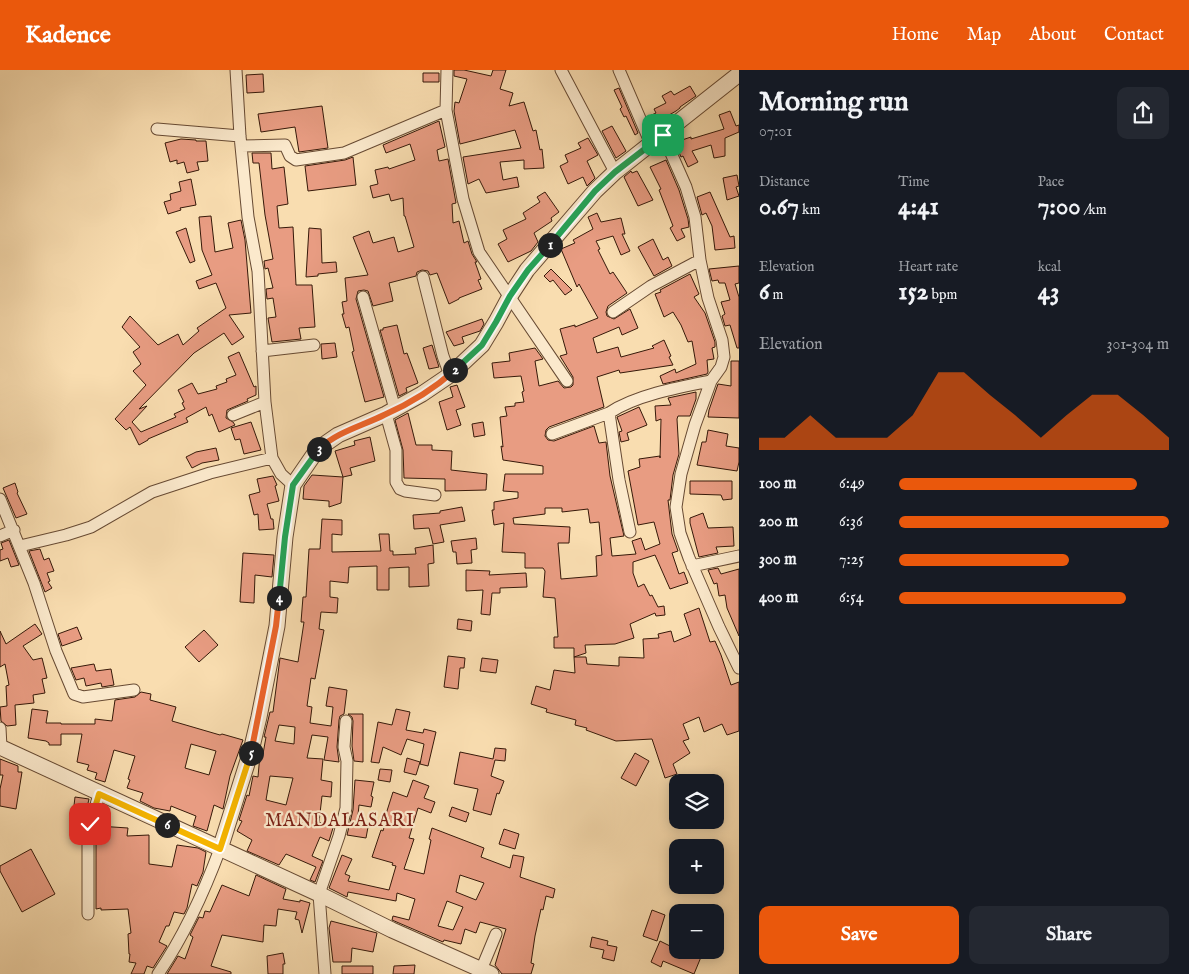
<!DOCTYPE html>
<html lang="en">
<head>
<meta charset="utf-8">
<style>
	:root { --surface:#171b24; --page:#242831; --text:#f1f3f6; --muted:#9ea1a6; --accent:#ea580c }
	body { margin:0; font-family:"IM FELL English",serif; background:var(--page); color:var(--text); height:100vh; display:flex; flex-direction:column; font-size:19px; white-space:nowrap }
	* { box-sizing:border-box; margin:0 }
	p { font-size:16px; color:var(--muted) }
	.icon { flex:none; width:28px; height:28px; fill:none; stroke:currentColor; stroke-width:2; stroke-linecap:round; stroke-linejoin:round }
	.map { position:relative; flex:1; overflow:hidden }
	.details { display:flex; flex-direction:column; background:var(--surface); width:450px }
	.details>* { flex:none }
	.tools { position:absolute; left:669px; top:704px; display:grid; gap:10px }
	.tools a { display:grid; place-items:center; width:55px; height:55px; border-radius:10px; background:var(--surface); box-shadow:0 2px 12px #0003; font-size:25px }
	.pin { position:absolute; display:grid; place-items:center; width:42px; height:42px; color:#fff; margin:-21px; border-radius:10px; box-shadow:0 2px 8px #0006 }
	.km { position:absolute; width:25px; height:25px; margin:-12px; border-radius:50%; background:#222; color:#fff; font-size:14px; line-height:25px; text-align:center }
	.round { display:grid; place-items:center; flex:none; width:52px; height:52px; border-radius:10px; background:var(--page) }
	.overview { display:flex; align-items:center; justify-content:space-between; height:85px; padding:0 20px }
	h1 { font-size:28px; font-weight:700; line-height:38px }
	.stats { display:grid; grid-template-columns:repeat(3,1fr); gap:8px; height:85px; padding:5px 20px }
	.stats div { display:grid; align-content:center }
	.stats b { font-size:25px; font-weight:700 }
	.stats small { font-size:14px; font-weight:400 }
	.stats p { font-size:14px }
	.chart { height:140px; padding:10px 20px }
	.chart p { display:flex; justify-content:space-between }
	.chart svg { width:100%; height:90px; margin-top:5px; fill:var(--accent); opacity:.7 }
	.action { display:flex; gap:10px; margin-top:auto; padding:10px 20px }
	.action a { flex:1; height:58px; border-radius:10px; background:var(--accent); color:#fff; font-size:20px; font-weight:700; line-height:58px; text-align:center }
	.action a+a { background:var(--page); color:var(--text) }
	ul { padding:0 20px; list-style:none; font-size:16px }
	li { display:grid; grid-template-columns:80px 60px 1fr; align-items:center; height:38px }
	li i { height:12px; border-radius:6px; background:var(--accent) }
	header { display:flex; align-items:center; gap:30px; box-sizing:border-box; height:70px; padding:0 25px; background:var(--accent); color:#fff }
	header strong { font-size:24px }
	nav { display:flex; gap:28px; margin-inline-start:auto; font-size:18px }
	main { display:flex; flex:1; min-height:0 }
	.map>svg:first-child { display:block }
	.building { fill:#e89c82; stroke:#361909; fill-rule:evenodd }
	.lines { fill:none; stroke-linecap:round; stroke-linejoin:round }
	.minor-casing { stroke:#674a33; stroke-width:13 }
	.tertiary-casing { stroke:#674a33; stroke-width:17 }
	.minor { stroke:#fbe9cc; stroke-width:11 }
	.tertiary { stroke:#fbe9cc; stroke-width:15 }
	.split-1-casing { stroke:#fff; stroke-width:10 }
	.split-2-casing { stroke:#fff; stroke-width:10 }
	.split-3-casing { stroke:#fff; stroke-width:10 }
	.split-4-casing { stroke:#fff; stroke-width:10 }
	.split-5-casing { stroke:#fff; stroke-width:10 }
	.split-6-casing { stroke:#fff; stroke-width:10 }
	.split-7-casing { stroke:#fff; stroke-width:10 }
	.split-1 { stroke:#22a559; stroke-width:6 }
	.split-2 { stroke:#22a559; stroke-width:6 }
	.split-3 { stroke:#f0652b; stroke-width:6 }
	.split-4 { stroke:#22a559; stroke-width:6 }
	.split-5 { stroke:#f0652b; stroke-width:6 }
	.split-6 { stroke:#f5b400; stroke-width:6 }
	.split-7 { stroke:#f5b400; stroke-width:6 }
	.labels { text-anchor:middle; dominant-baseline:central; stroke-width:4.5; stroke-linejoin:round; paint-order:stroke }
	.quarter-label { font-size:18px; letter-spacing:1px; fill:#7a1f14; stroke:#fbe9cc }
</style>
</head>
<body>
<header>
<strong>Kadence</strong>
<nav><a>Home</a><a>Map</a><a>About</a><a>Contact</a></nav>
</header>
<main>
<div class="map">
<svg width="739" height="904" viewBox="0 0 739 904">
	<rect width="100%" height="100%" fill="#f9ddb0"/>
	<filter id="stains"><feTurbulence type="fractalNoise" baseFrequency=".004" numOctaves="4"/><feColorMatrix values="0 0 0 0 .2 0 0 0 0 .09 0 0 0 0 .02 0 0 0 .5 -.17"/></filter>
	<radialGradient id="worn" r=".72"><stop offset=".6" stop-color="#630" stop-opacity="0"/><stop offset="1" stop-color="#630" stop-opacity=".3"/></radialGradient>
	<path class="building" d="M454,0H464L491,6L493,0H506L500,19L513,23L509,36L524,32L533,61L536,60L540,80L542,79L544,98L524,99V90L500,92L503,110L517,107L519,117L486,123L479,109L468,114L463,87L521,78L515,60L460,74L454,41L455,32L459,33L467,9L454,6Z
		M423,3H439V12H423Z
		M263,4L264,22L247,23L246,5Z
		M690,16L696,26L680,37V38L676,41L664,48V51L652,57L647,47L656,43L654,39L666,33L662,26L671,21L674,25Z
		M619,18L638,63L635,65L626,46L624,47L620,39L622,37L614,20Z
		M322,36L328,78L299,82L295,57L261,62L258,44Z
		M730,41L736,56L739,55V62L725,68V86L714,88L711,75L692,81L698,92L688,97L683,86L681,87L673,68L679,65L682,70L691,67V69L724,59L719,45Z
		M439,51L445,77L437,80L439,91L448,89L456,133L452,134L453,153L459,151L464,173L468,171L472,184L477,192H475L481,209L478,210L482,219L459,228V229L449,234L437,203L430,205L428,201L422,200L417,202L416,206L389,213L393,231L373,236L368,221L364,220L358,221L356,229L384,327L365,332L352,282L354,281L349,257L346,258L342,244H344L342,232L347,231L345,208L368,205L353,167L369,161L373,173L394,167L398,182L414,177L405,146H404L403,128L391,131L389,124L373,128L370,116L378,114L375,100L388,97L389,99L415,90L410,74L386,83L383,75Z
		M612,56L626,81L616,88L602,61Z
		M588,68L598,85L587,91L595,108L587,116L583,107L568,114L560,96L568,92L565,85L581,78L578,73Z
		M181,69L196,70V71H206L208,91L197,92L199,100L187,103L184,92L177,94V90L170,92L165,73Z
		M252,83H271L272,99L284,97L288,134L277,136L279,158L293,157L296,215H312L315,257L299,258L301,269L272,272L268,248L276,247L273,228L267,229L266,219L273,218L268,198L265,199L264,191L273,189L265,145L259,93H253Z
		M353,87L356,115L308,121L305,96L345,90Z
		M666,90L679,120L688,149L689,157L681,159L685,167L677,171L670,158L673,156L659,120L661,119L650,97Z
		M631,101L632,103L637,101L653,130L638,136L624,107Z
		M737,105L739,116L736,117L739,126L727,130L723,108Z
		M191,109L196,135L180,138L181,140L168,144L164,132L171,130L170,124L181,121L179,112Z
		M545,122L559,142L551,148L552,151L534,163L538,172L531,181L508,192L498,174L507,169L503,160L526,149L523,143L540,132L537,127Z
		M710,122L730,167L734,166L735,178L715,180L712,156L706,143L702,145L697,127Z
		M597,143L601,152L621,148L625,164H622L630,181L621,185L613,166L596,171L600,179L598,180L610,204L613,202L627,223L608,236L606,242L607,246L614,249L630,239L638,258L622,265L619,257L593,268L597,283L618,277L621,287L654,278L652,276L664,270L671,286L669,287L673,295L620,303L619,300L597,307L604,337L549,357L546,360L545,366L548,370L554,371L594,356L599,373L606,372L610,406L624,466L610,468L612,486L636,484L632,471L641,468L645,480L660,474L654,452L638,455L628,401L640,397L639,389L660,386V388L661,349L656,351L655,336L671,335L668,328L696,322V329L690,346H678L677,349L679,384L673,405L670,430H668L672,464L678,481L672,483L679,504L684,502L688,513L670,519L655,485L633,492V503L638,517L644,514L650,526L652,525L658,537L664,536L665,545L656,546L655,543L630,554L634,568L615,574L585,575L586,583L574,587V578H554V567H558L555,528L543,527L545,501L543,498H525V483L502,482L504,453L494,455L492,440H494V432L518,428V422L503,421L505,404H543V396L503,390L501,376L503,377L500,347L507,346L505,337L515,336V333L524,332L522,322L524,321L521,306L494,308L492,293L510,291L509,283L535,278L543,289L535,291L539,316L558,311L564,318L571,317L573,315V307L560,286L567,284L560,259L575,255V257L598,248L579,214L577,217L561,179L575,173L573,170L593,159L588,147ZM545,438H562V442L588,439L590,453L599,452L602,485L596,486L597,506L561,509L558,473H569L570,457L514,454L513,448L545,444Z
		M211,146L215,182L233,178L228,153L241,150L245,170L251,243L229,245L244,267L232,275L224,263L194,283L139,339L147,336L132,352L141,362L176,347L174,344L185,339L182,333L184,332L178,320L192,313L198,324L217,319L216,316L227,312L226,309L236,305L228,287L239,282L254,317L256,316V325L247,329L248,331L227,340L226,348L233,352L235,355L219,362L212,344L209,346L206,337L186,348L188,352L148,369V370L139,375L130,357L126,360L115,349L146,315L133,301L141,294L133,282L140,277L122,257L130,246L158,275L178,264L183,275L199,261L197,258L226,238L216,213L199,219L196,211L212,205L202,180L199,147Z
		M186,158L195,191L190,193L176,162Z
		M309,158L321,159L322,193L336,192L337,202L318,204V206L306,207Z
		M653,169L663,190L668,187L672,196L654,206L638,177Z
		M739,196V213L735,214L739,227V278H737L730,255L725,256L722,246L725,244L721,232L730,230L725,213H719L718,210L712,211L709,199Z
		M551,199L572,220L565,225L553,210L550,212L544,206Z
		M690,204L699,224L694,227L705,243L715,272V277L712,278L714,289L707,290L708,302L707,304L663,314L660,306L675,299L676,303L696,294L692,271L688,272L681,255L673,242L664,247L655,224L661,222L660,220Z
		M482,249L484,254L480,261L462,267L464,273L454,276L446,262Z
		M397,255L404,284L407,283L418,313L406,318L407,322L399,326L380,260H383V258Z
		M335,273L337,287L322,289L321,274Z
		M432,275L439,297L429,299L423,278Z
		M731,291H739V348L708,347L709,340L718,314L731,316Z
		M457,315L465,337L456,340L461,355L447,360L439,332L453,327L450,317Z
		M639,337L647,355L627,363L629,370L621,372L619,362L622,361L617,347Z
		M408,343L416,375H432V380L452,381L451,400L487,404L486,420L445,421V409L404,408L403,380L395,350Z
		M251,352L261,380L244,384L240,369L235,370L231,358Z
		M483,352L485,365L474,367L472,354Z
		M708,360L728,364L726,376L739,378V392L737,401L697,395L702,372H706Z
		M370,367L375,391L350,398L352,405L343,407L335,381L355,375L354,371Z
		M216,378L219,390L202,393L192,398L186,387L196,382Z
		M312,405L343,407L341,433L329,437V431L303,429L304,416Z
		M273,406L277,415L275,416L279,431L267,434L271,449H273L274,459L259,460L258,444L254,445L249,425L260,422L257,409Z
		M690,411H732V429L723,430L721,425L690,424Z
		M15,413L18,422L17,423L27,444L16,448L3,418Z
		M462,437L465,451L440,455L444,472L433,474L429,458L414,459L413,445L440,443V441Z
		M703,443L708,458L733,457L734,476L716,477L718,483L699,487L690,453V448Z
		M322,449L342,450V465L332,464V482L381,481L379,464H389L390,481H393V485L416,484L415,478L433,475L434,493L428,494L429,516L409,517V497L389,498V520H377V496L349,497L348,513L330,511V527L338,528L337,543L321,542L319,559L324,560L315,609L311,608L307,636L312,637L310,653L331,656L333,637L326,636L329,617L347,620L344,644L340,646L339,650L337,677L339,692L324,690L328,667L312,665L307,688L323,689L321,710L332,712L331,727L322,726L319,752L333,758L329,771L320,767L312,786L323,791L315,812L310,810L316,797L286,784L279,795L247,781L252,770L237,761L242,751L239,750L247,725L249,726L253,706L258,707L260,684H263L266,667H264L270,642H273L280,588L298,592L304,552H301L303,527H306L309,479H320ZM279,655L295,657L294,674L275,671ZM270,706L293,708L286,735L266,730Z
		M476,468L477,479L471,480L472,493L457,494L456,482H453L451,471Z
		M9,470L19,495L11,497L8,488L0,491V480L3,479L1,473Z
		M40,479L44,490L49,488L54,501L47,503L50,511L48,512L52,518L45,522L29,481Z
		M243,483L274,485L272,507L255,505L254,533L240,532Z
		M718,498L721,504L739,499V566L727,538L725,525L719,526L717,513L714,514L708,500Z
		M466,500L490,501L489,505L526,503L527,517L500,518V523H492L490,545L481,544L483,520L466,521Z
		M699,538L710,572L715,571L721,585L731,615L739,612V661L727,665L722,654L704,662L699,647L683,654L689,669L683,671L690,683L673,694L677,704L665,708L652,669L616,671L586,660L587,658L575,655L576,650L546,642L547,639L531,634L536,616L550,620L554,600L575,603L574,587H586L587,594L619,596V587L644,588L643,569L659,568L658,564L671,561L674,572L691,565L684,544Z
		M458,549L472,551L471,561L457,559Z
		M35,554L42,564L23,576L33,590L42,588L47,608L42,609L45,623L33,625L34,633L15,635L16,655L7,656L1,651L0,637L7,636L6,616L9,615L5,594L0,597V561L6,574Z
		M77,557L82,569L62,576L58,564Z
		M204,560L218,575L199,592L185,577Z
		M448,586L465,588L464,598H460L458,619L444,617Z
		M482,588L498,590L496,603L480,601Z
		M94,594L96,601L111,599L114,615L102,617L101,613L86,616L84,608L76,610L71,598Z
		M141,622L151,624L150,630L176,637L172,651L220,665L222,664L243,670L230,706L223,739L214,735L207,761L193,756L196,746L171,736L170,741L154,738L140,731L143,723L127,718L130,710L128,709L135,686L114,680L105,712L95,709L97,703L87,700L89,695L77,692L82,664H61V675H49V673L46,671L28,668L32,639L48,641L46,653H61V654H95V649L112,651L115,630L135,627ZM191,674L216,681L209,705L185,698Z
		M396,639L410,642L406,660L423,663L424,659L436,662L428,696L420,694L424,674L407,669L401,685L383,677L379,693L371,692L378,652L392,655Z
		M348,644H363V692L354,691L352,676L353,651L352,647Z
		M495,678L506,679L505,691L495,690L491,706L504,711L499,724L497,723L491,745L473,740L478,719L454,714L460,682L493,689Z
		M635,683L649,691L636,716L621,708Z
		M407,688L420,692L416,705L404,702Z
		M0,689L18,696V702H22L16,739L0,736V719L3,705H0Z
		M380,699L392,700L390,712L378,710Z
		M355,710L374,712L371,726L373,727L371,737L359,735L357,755L368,757L366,768L347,765L353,740Z
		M413,710L429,716L424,728L435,732L431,743L418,738L409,768L414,769L404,799L424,804L431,770L429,769L432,758L484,778L481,787L510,798L513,785L524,787L520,807L555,819L553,828L546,826L543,840L541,839L535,866L531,893L534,894L531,904H502L495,895L506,859L480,852L476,863L465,859L461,874L444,870L443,872L392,850L393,846L409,850L415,829L397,823L396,831L348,822L347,827L329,818L342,785L352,789L345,804L350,806L348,811L389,820L396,796L392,795L393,793L372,787L381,760L383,761L387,745L386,744L393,722L407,727ZM460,805L484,813L476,830L456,822ZM447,831L463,837L453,860L438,856Z
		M75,727L89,729L83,754L72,753Z
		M452,737L469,743L466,752L449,746Z
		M98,756L128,758L127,766L149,765V794L172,797L177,775L198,778L206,782L203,802L197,816L192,814L187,838L184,844L174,842L169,856H166L159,872L167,876L153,898L147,896L144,904H131L136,893L129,892L130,884H129L128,864L131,863L128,839L101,840V838L96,839V765Z
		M504,759L519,764L515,779L499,774Z
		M31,779L55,824L22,842L0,801V796Z
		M256,805L286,819L283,829L300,832V830L310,833L302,863L299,850L295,849L297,842L278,839L276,856L264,855L263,872L222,865L211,896L231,902V904H167L178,886L185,889L193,867L190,865L199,847L203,848L205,841L210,842L222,815L249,826Z
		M652,840L665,845L657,871L643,866Z
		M331,851L377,863L373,882L352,878L351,892H333L329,858Z
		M592,867L608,871L607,875L617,877L614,891L602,888L604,880L590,877Z
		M660,871L672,877L673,876L678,878V880H683L701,887L694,904L663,891L661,897L651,892Z
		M283,883L285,894H283V904H268L267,886Z
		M415,895L414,904H393L394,896Z
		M342,896H373V904H342Z"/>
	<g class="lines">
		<defs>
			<path id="minor" d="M236,0L240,66L248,147L258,201L265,332L272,388L281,404L293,415
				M447,0L446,40L463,129L479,182L567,311
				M561,0L615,102
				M619,0L651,74
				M157,59L240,66
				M663,65L686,117L695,147L700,190L708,228L722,270L724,287L721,297L711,311L695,355L681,404L676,437L680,463L689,488L719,557L739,598
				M241,76L285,75L290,86L296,90L344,83L446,40
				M423,207L443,286L450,305
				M363,227L395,339
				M613,242L651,216L700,190
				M262,281L314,275
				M386,344L396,380V412L400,419L405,421L435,425
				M233,345L265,332
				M552,364L609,343
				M0,429L34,513L56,581L74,624L83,627L134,620
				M630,462L619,410L609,343C636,325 680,317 711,311
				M0,466L14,460
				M20,476L66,465L91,457L152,422L210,403L272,388
				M692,496L739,486
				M0,658L1,677
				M88,844V764L99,724
				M481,900L496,864
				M158,904C184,866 204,822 220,779
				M325,904L319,824L339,766L346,738L347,691L344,677L346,651"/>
			<path id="tertiary" d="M0,677L319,824L392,860L491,904
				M220,779L251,681L259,647L277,556L285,467L293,415L315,383L325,374L338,365L386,344L422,324L450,305L482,275L496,252L510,226L527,200L595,121L615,102L739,4"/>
		</defs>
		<use href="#minor" class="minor-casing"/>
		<use href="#tertiary" class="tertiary-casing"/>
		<use href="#minor" class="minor"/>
		<use href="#tertiary" class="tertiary"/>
	</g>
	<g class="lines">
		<defs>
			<path id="split-1" d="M550,175L595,121L615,102L663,65"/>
			<path id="split-2" d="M455,300L482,275L496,252L510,226L528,200L550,175"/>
			<path id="split-3" d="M319,379C337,362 362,356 384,345C409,334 435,318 455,300"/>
			<path id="split-4" d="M279,528L285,467L293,415L319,379"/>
			<path id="split-5" d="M251,683L276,556L279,528"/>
			<path id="split-6" d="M167,755L220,779L251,683"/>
			<path id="split-7" d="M90,754L99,724L167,755"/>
		</defs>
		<use href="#split-1" class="split-1-casing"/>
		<use href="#split-2" class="split-2-casing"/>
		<use href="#split-3" class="split-3-casing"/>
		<use href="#split-4" class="split-4-casing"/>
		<use href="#split-5" class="split-5-casing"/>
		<use href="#split-6" class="split-6-casing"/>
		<use href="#split-7" class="split-7-casing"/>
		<use href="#split-1" class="split-1"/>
		<use href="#split-2" class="split-2"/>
		<use href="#split-3" class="split-3"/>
		<use href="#split-4" class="split-4"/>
		<use href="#split-5" class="split-5"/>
		<use href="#split-6" class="split-6"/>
		<use href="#split-7" class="split-7"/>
	</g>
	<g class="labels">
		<g class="quarter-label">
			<text x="340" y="751">MANDALASARI</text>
		</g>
	</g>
	<rect width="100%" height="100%" filter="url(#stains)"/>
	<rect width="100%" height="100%" fill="url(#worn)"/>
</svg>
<div class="tools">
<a><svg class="icon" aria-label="layers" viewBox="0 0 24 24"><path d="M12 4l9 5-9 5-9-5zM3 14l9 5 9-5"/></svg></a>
<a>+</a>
<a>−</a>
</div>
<div class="pin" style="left:663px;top:65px;background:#1e9e55"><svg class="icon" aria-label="arrive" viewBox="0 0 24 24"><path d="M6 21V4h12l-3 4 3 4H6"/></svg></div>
<div class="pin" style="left:90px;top:754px;background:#d93025"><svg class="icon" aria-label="check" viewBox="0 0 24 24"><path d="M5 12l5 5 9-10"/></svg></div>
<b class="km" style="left:550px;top:175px">1</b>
<b class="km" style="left:455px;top:300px">2</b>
<b class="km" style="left:319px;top:379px">3</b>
<b class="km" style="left:279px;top:528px">4</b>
<b class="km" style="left:251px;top:683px">5</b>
<b class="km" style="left:167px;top:755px">6</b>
</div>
<section class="details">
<div class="overview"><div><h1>Morning run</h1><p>07:01</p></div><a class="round"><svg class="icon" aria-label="share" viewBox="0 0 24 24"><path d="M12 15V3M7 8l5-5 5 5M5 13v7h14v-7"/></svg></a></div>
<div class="stats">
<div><p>Distance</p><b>0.67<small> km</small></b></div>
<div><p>Time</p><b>4:41</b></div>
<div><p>Pace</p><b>7:00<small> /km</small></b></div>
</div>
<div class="stats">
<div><p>Elevation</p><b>6<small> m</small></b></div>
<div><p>Heart rate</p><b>152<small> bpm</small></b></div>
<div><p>kcal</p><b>43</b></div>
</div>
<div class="chart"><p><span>Elevation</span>301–304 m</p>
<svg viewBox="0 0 160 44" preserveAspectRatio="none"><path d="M0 44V38L10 38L20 27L30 38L40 38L50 38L60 27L70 6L80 6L90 17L100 27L110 38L120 27L130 17L140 17L150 27L160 38V44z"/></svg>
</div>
<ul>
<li><b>100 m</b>6:49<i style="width:88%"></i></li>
<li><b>200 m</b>6:36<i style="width:100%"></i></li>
<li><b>300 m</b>7:25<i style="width:63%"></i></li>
<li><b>400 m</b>6:54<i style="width:84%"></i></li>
</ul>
<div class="action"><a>Save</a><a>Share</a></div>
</section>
</main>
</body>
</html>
